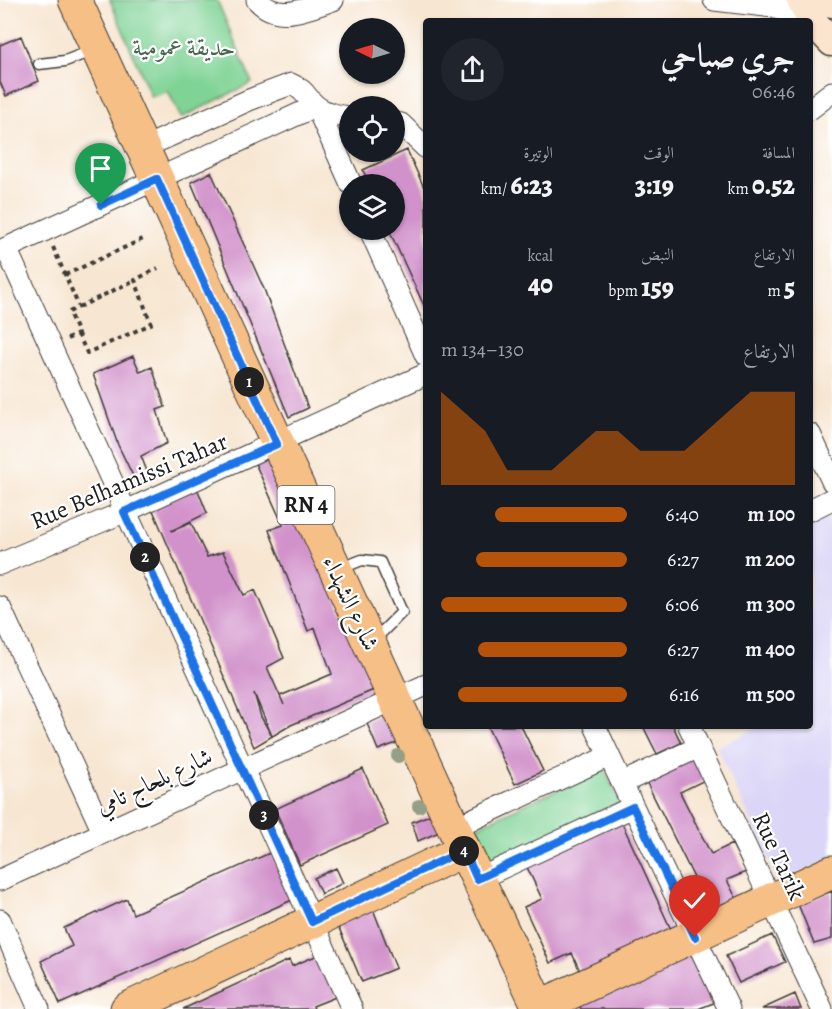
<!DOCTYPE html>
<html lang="ar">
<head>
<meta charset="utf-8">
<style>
	:root { --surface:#171b24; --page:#20242c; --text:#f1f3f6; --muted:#9ea1a6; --accent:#b45309 }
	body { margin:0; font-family:Alegreya,Amiri,serif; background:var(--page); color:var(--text); direction:rtl; height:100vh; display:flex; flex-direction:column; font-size:22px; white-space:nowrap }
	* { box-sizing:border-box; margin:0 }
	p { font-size:20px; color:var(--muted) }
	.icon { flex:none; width:33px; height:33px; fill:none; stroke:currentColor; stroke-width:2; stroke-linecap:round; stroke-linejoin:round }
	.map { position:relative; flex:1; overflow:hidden; direction:ltr }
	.side { position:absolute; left:423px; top:18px; width:390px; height:711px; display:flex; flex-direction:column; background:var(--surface); border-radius:6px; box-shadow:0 2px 4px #0004; direction:rtl }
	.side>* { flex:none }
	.needle { width:39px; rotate:275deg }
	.fabs { position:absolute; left:339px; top:18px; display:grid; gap:12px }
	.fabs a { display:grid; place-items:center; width:66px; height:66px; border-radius:50%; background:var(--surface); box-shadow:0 2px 4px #0004; font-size:30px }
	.pin { position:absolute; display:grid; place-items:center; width:51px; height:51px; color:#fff; margin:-62px -26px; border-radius:50% 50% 50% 0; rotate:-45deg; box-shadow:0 0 6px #0007 }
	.pin .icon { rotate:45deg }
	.km { position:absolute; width:30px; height:30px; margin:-15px; border-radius:50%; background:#222; color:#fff; font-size:16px; line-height:30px; text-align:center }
	.round { display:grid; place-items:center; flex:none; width:63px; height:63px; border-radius:32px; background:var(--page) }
	.head { display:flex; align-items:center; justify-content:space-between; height:102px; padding:0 18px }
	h1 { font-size:33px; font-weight:800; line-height:45px }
	.metrics { display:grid; grid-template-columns:repeat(3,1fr); gap:9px; height:102px; padding:6px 18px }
	.metrics div { display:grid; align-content:center }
	.metrics b { font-size:26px; font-weight:800 }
	.metrics small { font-size:16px; font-weight:400 }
	.metrics p { font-size:16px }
	.chart { height:168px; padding:12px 18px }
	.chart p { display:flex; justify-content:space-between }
	.chart svg { width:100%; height:108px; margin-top:6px; fill:var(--accent); opacity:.7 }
	ul { padding:0 18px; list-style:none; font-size:20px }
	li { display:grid; grid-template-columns:96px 72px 1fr; align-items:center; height:45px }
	li i { height:15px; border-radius:8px; background:var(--accent) }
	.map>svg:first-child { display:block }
	.built { fill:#dbd6f7 }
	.green { fill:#7fd395; stroke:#4e7858; stroke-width:1.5 }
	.building { fill:#d191ca; fill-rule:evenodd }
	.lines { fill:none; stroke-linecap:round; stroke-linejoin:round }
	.lane-casing { stroke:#3d3a37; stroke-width:13 }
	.street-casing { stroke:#3d3a37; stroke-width:23 }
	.secondary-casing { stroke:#3d3a37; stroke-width:31 }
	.primary-casing { stroke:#3d3a37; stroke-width:35 }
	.path { stroke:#3d3a37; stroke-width:4; stroke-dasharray:4.5 4.5; stroke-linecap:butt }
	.lane { stroke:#fff; stroke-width:10 }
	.street { stroke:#fff; stroke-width:21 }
	.secondary { stroke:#fbe5cf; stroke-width:28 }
	.primary { stroke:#f5bf86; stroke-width:33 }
	.tree { fill:#959f88 }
	.route-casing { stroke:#fff; stroke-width:12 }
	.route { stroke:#1a73e8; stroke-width:8 }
	.labels { text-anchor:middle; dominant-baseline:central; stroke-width:4.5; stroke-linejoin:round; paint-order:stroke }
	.shield { fill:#fff; stroke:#606060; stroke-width:1.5 }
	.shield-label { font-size:22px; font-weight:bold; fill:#1c1c1c }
	.park-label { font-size:24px; fill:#44654c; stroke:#fff }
	.street-label { font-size:24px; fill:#1c1c1c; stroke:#fff }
</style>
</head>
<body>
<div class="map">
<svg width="832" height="1009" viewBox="0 0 832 1009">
	<rect width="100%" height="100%" fill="#fff"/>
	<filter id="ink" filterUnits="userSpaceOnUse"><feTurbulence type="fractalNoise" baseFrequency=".0167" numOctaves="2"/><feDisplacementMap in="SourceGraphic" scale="12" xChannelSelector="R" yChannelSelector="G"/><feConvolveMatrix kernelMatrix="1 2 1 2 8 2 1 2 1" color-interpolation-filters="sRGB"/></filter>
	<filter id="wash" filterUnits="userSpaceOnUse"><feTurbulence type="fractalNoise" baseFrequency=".008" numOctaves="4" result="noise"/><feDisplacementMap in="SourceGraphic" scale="24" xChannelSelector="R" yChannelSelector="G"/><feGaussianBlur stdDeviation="1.35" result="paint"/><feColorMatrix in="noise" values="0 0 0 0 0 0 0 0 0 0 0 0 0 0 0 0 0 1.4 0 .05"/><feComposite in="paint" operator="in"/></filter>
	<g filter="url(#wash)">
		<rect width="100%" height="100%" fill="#f7e6d1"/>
		<path class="built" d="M827,518L832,528V858L779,882L717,747L762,726H810V526Z"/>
		<path class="green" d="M110,0H217L252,83L181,118L168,91L151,97Z
			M604,768L620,803L485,866L469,830Z"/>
		<g id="blocks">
			<path class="building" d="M21,36L39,81L6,96L0,82V45Z
				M407,150L426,192V310L389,230H394V184H369L363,170Z
				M211,172L264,289L308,408L289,417L191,182Z
				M133,356L140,372L152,367L165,407L157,410L167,443L141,456L149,476L136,482L118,445L93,374Z
				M272,455L376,689L291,725L254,747L152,508L197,488L207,513L171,531L191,523L207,557L223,552L244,595L255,590L284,658L267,667L284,705L280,696L332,674L315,628L308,631L269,530L283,525L255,463ZM254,693L272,736L261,717Z
				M386,713L399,742L378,750L366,721Z
				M487,726H521L543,771L515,784Z
				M643,726H673L681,743L657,754Z
				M695,755L707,779L680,792L711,854L732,844L746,872L727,880L739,904L713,916L645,779Z
				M363,769L388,825L300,865L275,809Z
				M432,814L439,832L418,841L412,822Z
				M621,821L673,934L582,976L572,953L550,963L524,907L542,899L526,865Z
				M272,852L292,900L60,1004L41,961L72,946L64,928L127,899L133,914Z
				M336,868L343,883L321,894L314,878Z
				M832,891V939L814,944L798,904Z
				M371,904L396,968L362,982L336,921Z
				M772,935L785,962L739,983L726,956Z
				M691,953L716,1002L698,1009H581L579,1004Z
				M318,955L338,996L313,1006L314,1009H183L289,960L292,966Z
				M795,994L801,1009H762Z"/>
		</g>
	</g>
	<g filter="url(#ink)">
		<use href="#blocks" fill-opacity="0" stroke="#3d3a37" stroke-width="1.5"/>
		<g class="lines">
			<defs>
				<path id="lane" d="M39,64L65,61L94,50
					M339,569L362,560L380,562L402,612L374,640"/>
				<path id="street" d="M257,0C278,23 306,9 333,0
					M714,0L773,7L811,20
					M316,106L351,184
					M810,109L832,92
					M394,123L401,124L426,148
					M143,148L249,100L291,84C307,91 305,97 316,106C325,113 339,116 350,117
					M370,230L426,356
					M6,248L352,1009
					M0,251L316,106
					M810,434L832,481
					M810,510L832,499
					M0,564L124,512L426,374
					M0,607L103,832
					M595,726L729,1009
					M689,726L822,1009
					M622,783L699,747
					M454,828L609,756
					M478,879L633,807
					M0,880L426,685
					M0,920L39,1009"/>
				<path id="secondary" d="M801,0L811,20L832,42
					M830,0L832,3"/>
				<path id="primary" d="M75,0L464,850L540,1009
					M539,1007L832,872
					M127,1009L464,850"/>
			</defs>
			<use href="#lane" class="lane-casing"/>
			<use href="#street" class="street-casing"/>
			<use href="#secondary" class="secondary-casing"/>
			<use href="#primary" class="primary-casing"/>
			<path class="path" d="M53,247L79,307L69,312L78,334L67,339
				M65,275L143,239
				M79,307L135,280
				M78,334L87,353L151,324L135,280L158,268"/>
			<use href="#lane" class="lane"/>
			<use href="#street" class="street"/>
			<use href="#secondary" class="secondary"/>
			<use href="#primary" class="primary"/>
		</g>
		<g class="tree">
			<circle cx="398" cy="756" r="7"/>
			<circle cx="419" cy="806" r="7"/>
		</g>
	</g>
	<g class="lines" filter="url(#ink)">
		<defs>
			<path id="route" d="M101,205L157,179L277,444L124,512L312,922L464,850L477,879L633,807L695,937"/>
		</defs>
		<use href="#route" class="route-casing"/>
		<use href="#route" class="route"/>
	</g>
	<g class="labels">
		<rect class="shield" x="277.5" y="486" width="57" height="38" rx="4.5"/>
		<g class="shield-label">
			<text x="306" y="505">RN 4</text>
		</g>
		<g class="park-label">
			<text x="184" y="47">حديقة عمومية</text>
		</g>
		<g class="street-label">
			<text transform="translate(129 481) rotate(-23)">Rue Belhamissi Tahar</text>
			<text transform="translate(351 603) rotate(65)">شارع الشهداء</text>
			<text transform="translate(154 781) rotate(-25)">شارع بلحاج تامي</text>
			<text transform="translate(779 856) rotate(65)">Rue Tarik</text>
		</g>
	</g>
</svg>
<div class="fabs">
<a><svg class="needle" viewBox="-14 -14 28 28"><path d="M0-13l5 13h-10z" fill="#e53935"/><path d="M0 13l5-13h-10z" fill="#9ea1a6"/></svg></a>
<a><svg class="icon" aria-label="locate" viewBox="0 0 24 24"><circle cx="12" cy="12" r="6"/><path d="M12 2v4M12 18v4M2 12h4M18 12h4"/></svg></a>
<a><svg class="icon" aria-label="layers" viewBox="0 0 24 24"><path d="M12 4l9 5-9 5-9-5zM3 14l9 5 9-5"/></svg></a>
</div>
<div class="pin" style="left:101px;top:205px;background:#1e9e55"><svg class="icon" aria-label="arrive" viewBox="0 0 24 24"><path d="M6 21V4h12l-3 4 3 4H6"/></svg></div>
<div class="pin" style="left:695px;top:937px;background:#d93025"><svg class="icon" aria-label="check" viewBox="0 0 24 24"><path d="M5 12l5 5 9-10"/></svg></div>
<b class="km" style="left:249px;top:382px">1</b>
<b class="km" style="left:145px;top:557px">2</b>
<b class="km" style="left:264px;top:815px">3</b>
<b class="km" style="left:464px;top:851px">4</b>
<section class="side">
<div class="head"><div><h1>جري صباحي</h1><p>06:46</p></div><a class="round"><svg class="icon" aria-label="share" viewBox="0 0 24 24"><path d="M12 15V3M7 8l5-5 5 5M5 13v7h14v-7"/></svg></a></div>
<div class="metrics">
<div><p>المسافة</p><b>0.52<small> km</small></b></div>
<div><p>الوقت</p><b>3:19</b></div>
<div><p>الوتيرة</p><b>6:23<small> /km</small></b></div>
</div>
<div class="metrics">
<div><p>الارتفاع</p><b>5<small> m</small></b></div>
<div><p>النبض</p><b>159<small> bpm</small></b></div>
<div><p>kcal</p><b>40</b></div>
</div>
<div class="chart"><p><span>الارتفاع</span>130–134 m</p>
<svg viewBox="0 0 160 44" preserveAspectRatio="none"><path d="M0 44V6L10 14L20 22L30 38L40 38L50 38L60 30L70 22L80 22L90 30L100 30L110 30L120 22L130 14L140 6L150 6L160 6V44z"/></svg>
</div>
<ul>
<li><b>100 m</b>6:40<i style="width:71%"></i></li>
<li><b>200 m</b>6:27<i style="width:81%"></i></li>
<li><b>300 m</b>6:06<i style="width:100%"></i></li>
<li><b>400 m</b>6:27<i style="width:80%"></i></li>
<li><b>500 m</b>6:16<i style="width:91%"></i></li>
</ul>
</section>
</div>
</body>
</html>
